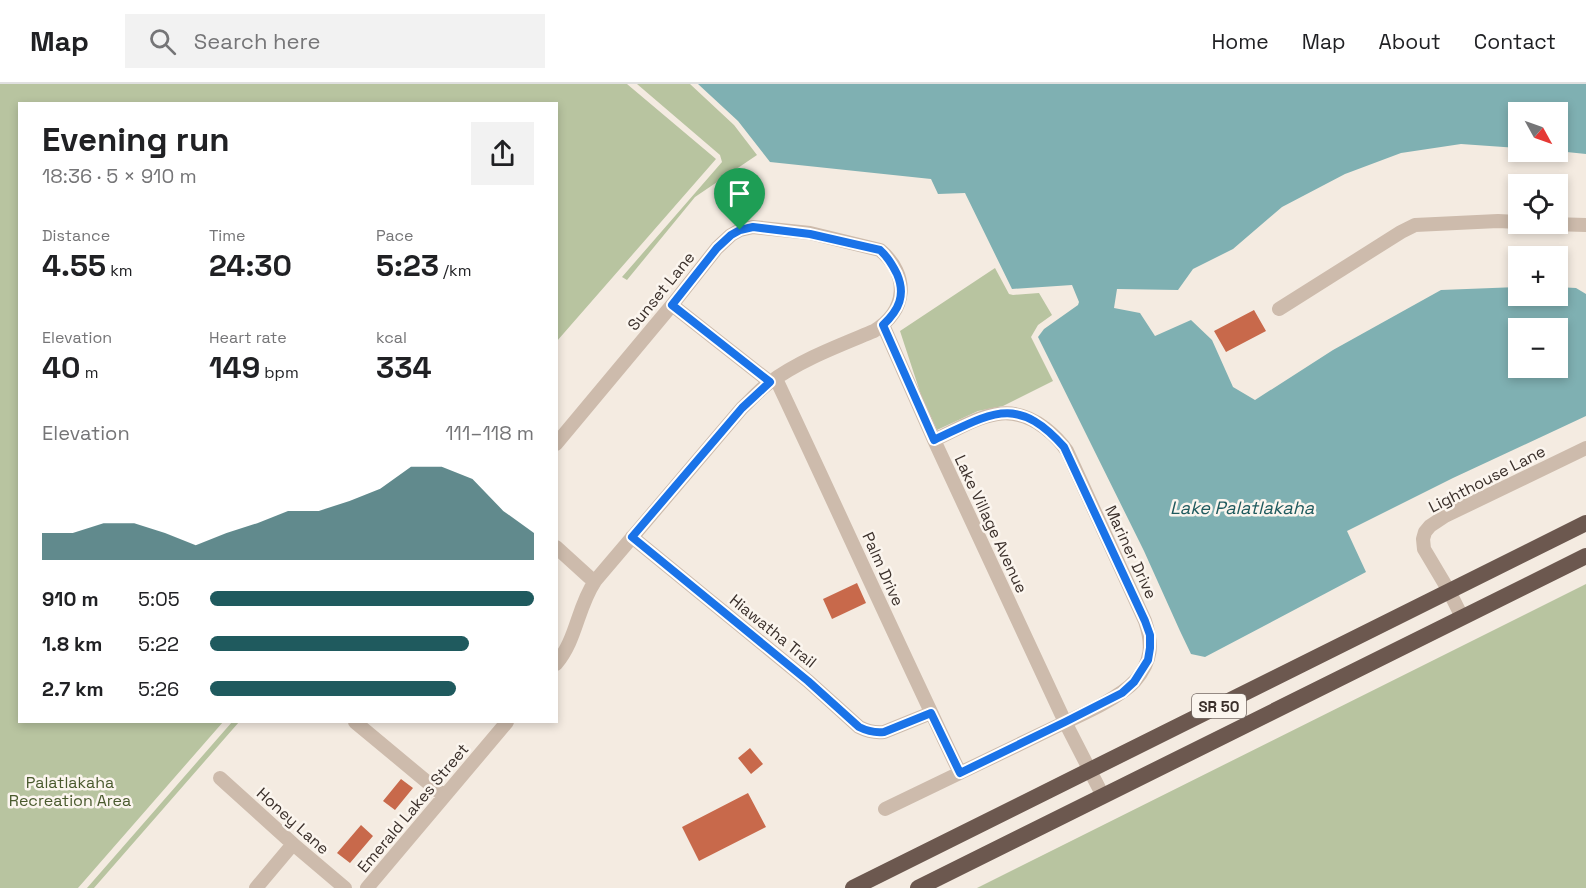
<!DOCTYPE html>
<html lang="en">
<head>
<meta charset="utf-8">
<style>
	:root { --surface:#fff; --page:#f2f2f2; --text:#202124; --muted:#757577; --line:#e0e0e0; --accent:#1f5a5e }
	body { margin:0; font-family:"Space Grotesk",sans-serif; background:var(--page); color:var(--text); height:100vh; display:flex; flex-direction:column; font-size:22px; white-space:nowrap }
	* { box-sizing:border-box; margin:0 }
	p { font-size:20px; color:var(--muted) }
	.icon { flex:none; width:33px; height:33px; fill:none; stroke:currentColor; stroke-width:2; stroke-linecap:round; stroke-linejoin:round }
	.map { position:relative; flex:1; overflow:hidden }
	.side { position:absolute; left:18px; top:18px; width:540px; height:621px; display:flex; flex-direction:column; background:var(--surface); border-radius:0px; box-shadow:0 3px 9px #0003 }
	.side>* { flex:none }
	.needle { width:39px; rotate:130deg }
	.controls { position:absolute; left:1508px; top:18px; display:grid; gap:12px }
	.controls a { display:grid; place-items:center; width:60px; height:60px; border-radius:0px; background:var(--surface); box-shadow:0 3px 9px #0003; font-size:30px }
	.pin { position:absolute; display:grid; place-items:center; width:51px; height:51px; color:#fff; margin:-62px -26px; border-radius:50% 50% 50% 0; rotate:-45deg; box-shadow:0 0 6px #0007 }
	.pin .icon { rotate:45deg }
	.round { display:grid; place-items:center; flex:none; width:63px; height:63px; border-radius:0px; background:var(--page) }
	.summary { display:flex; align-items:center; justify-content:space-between; height:102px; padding:0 24px }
	h1 { font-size:33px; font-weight:600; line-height:45px }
	.figures { display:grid; grid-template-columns:repeat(3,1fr); gap:9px; height:102px; padding:6px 24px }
	.figures div { display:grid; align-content:center }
	.figures b { font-size:30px; font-weight:600 }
	.figures small { font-size:16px; font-weight:400 }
	.figures p { font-size:16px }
	.chart { height:168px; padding:12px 24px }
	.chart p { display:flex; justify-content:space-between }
	.chart svg { width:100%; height:108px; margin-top:6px; fill:var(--accent); opacity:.7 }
	ul { padding:0 24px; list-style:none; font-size:20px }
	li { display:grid; grid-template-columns:96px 72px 1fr; align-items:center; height:45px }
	li i { height:15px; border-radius:8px; background:var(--accent) }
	header { display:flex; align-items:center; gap:36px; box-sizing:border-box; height:84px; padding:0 30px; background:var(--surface); border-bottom:2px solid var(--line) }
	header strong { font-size:28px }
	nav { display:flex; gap:33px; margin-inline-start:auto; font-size:21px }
	.search { width:420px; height:54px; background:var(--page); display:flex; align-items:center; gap:15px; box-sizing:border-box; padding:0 21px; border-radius:0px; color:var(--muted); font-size:22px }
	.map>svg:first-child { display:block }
	.green { fill:#b8c4a0 }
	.water { fill:#7fb0b2; fill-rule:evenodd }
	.building { fill:#c8694b }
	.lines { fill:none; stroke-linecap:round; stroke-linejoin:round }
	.minor { stroke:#cdbbac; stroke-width:14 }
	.trunk { stroke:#6c584f; stroke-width:16 }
	.route-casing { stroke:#fff; stroke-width:12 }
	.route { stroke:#1a73e8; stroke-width:8 }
	.labels { text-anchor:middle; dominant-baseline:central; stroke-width:5; stroke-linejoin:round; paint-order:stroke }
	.shield { fill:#fbf5ee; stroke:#756b66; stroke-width:1.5 }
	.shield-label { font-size:15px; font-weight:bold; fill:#3b302b }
	.street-label { font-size:16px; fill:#3b302b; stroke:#fbf5ee }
	.park-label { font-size:16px; fill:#4a5a2e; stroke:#fbf5ee }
	.water-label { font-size:18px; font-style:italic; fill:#1f5a5e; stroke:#fbf5ee }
</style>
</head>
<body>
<header>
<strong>Map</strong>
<div class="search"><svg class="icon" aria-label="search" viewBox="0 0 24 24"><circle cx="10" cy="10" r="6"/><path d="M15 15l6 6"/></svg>Search here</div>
<nav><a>Home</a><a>Map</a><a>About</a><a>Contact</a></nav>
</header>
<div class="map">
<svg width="1586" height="804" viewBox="0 0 1586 804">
	<rect width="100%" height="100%" fill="#f4ebe1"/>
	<path class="green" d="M0,0H627L716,75L557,257L556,20H20V638H223L78,804H0Z
		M637,0H690L734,41L757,71L695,113L627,196L622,193L722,78L720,71Z
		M995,184L1009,210L1013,211L1039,209L1052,231L1038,241L1031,253L1053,297L1003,322L978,327L937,346L921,311L900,247Z
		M1586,500V804H977Z
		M232,638H239L94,804H87Z"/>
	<path class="water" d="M698,0H1586V70L1557,67V28H1518V64L1461,60L1401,69L1345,90L1282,123L1233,165L1193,185L1178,206L1117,205L1114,224L1140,229L1155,252L1191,236L1212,256L1233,303L1255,316L1333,266L1441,206L1518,203V212H1557V203L1576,204L1586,210V332L1453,394L1347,447L1366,488L1205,573L1191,570L1180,547L1144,467L1038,253L1044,245L1078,221L1079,218L1072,201L1012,205L965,109L938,110L931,95L770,78L738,37ZM1518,244H1557V284H1518Z"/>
	<path class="building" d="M1254,226L1266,247L1226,268L1214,247Z
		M857,499L866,519L832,535L823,515Z
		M750,664L763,680L751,690L738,674Z
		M401,695L413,704L395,726L383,717Z
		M748,709L766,743L699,777L682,743Z
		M361,741L373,752L350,779L337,769Z"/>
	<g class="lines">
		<path class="minor" d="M1551,140L1586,141
			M672,221L770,298
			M1279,225L1401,148L1415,141L1498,137L1518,138
			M883,241L934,356L1065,638L1103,712
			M776,295C838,426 897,558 960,689
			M556,360L672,221L717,164L731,151L740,146L753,143L810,149L880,166C910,191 907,227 874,247C838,262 800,276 769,299C759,306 751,316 742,324L595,497C577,524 577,555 556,580
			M632,453L808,597L859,643C867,647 875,649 884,648L931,629
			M556,463L589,493L595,497
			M1462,533L1449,507L1424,465L1423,455L1425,448L1430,442L1445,432L1586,364
			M355,638L444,712
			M220,694L293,760L345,804
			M885,725C940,698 996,672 1051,645C1074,634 1119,615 1135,597C1152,577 1153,561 1145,537L1067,367C1061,358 1054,351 1045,344C1005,313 973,338 934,356
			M256,804L293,760
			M367,804L507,638"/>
		<path class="trunk" d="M853,804L1586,439
			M918,804L1586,472"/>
	</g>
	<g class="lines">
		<defs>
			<path id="route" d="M753,143L810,150L880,166C888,173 892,180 897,190C906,211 899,226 883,241L934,356C990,330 1016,309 1064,363L1145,537L1150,551V564L1148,576L1134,598L1122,609L1065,638L960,689L931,629L884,648C875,649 867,647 859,643L808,597L632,453L742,324L770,298L672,221L717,164L731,151L740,146Z"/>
		</defs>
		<use href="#route" class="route-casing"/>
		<use href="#route" class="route"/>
	</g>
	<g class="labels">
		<rect class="shield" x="1192" y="610" width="54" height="24" rx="4.5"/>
		<g class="shield-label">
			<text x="1219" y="622">SR 50</text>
		</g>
		<g class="street-label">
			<text transform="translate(661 207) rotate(-51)">Sunset Lane</text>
			<text transform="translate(1487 395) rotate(-27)">Lighthouse Lane</text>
			<text transform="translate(991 440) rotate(65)">Lake Village Avenue</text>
			<text transform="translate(1131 468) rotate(65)">Mariner Drive</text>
			<text transform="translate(883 485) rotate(66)">Palm Drive</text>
			<text transform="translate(773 547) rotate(39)">Hiawatha Trail</text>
			<text transform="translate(413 724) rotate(-50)">Emerald Lakes Street</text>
			<text transform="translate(293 737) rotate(42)">Honey Lane</text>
		</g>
		<g class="park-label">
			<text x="70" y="698">Palatlakaha<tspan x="70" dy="18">Recreation Area</tspan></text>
		</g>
		<g class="water-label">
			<text x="1242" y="423">Lake Palatlakaha</text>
		</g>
	</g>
</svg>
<div class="controls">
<a><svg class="needle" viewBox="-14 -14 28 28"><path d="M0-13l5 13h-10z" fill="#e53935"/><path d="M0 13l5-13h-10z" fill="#757577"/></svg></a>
<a><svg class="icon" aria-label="locate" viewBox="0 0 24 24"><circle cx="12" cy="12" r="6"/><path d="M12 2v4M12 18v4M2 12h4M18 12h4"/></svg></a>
<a>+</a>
<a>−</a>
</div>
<div class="pin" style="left:740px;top:146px;background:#1e9e55"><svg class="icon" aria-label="arrive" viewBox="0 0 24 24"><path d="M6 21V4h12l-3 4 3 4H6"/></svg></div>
<section class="side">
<div class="summary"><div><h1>Evening run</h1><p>18:36 · 5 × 910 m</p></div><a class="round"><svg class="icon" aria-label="share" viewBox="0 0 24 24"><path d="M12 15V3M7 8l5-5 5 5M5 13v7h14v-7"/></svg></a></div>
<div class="figures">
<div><p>Distance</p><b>4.55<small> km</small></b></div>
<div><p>Time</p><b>24:30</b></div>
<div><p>Pace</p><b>5:23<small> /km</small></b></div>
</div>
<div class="figures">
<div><p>Elevation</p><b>40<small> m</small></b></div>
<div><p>Heart rate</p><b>149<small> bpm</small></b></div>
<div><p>kcal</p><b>334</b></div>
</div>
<div class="chart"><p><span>Elevation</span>111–118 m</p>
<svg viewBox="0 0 160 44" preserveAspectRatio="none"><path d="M0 44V33L10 33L20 29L30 29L40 33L50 38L60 33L70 29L80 24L90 24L100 20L110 15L120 6L130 6L140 11L150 24L160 33V44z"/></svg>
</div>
<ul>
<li><b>910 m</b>5:05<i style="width:100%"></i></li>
<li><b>1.8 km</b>5:22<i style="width:80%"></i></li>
<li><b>2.7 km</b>5:26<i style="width:76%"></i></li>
</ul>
</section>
</div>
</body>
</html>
